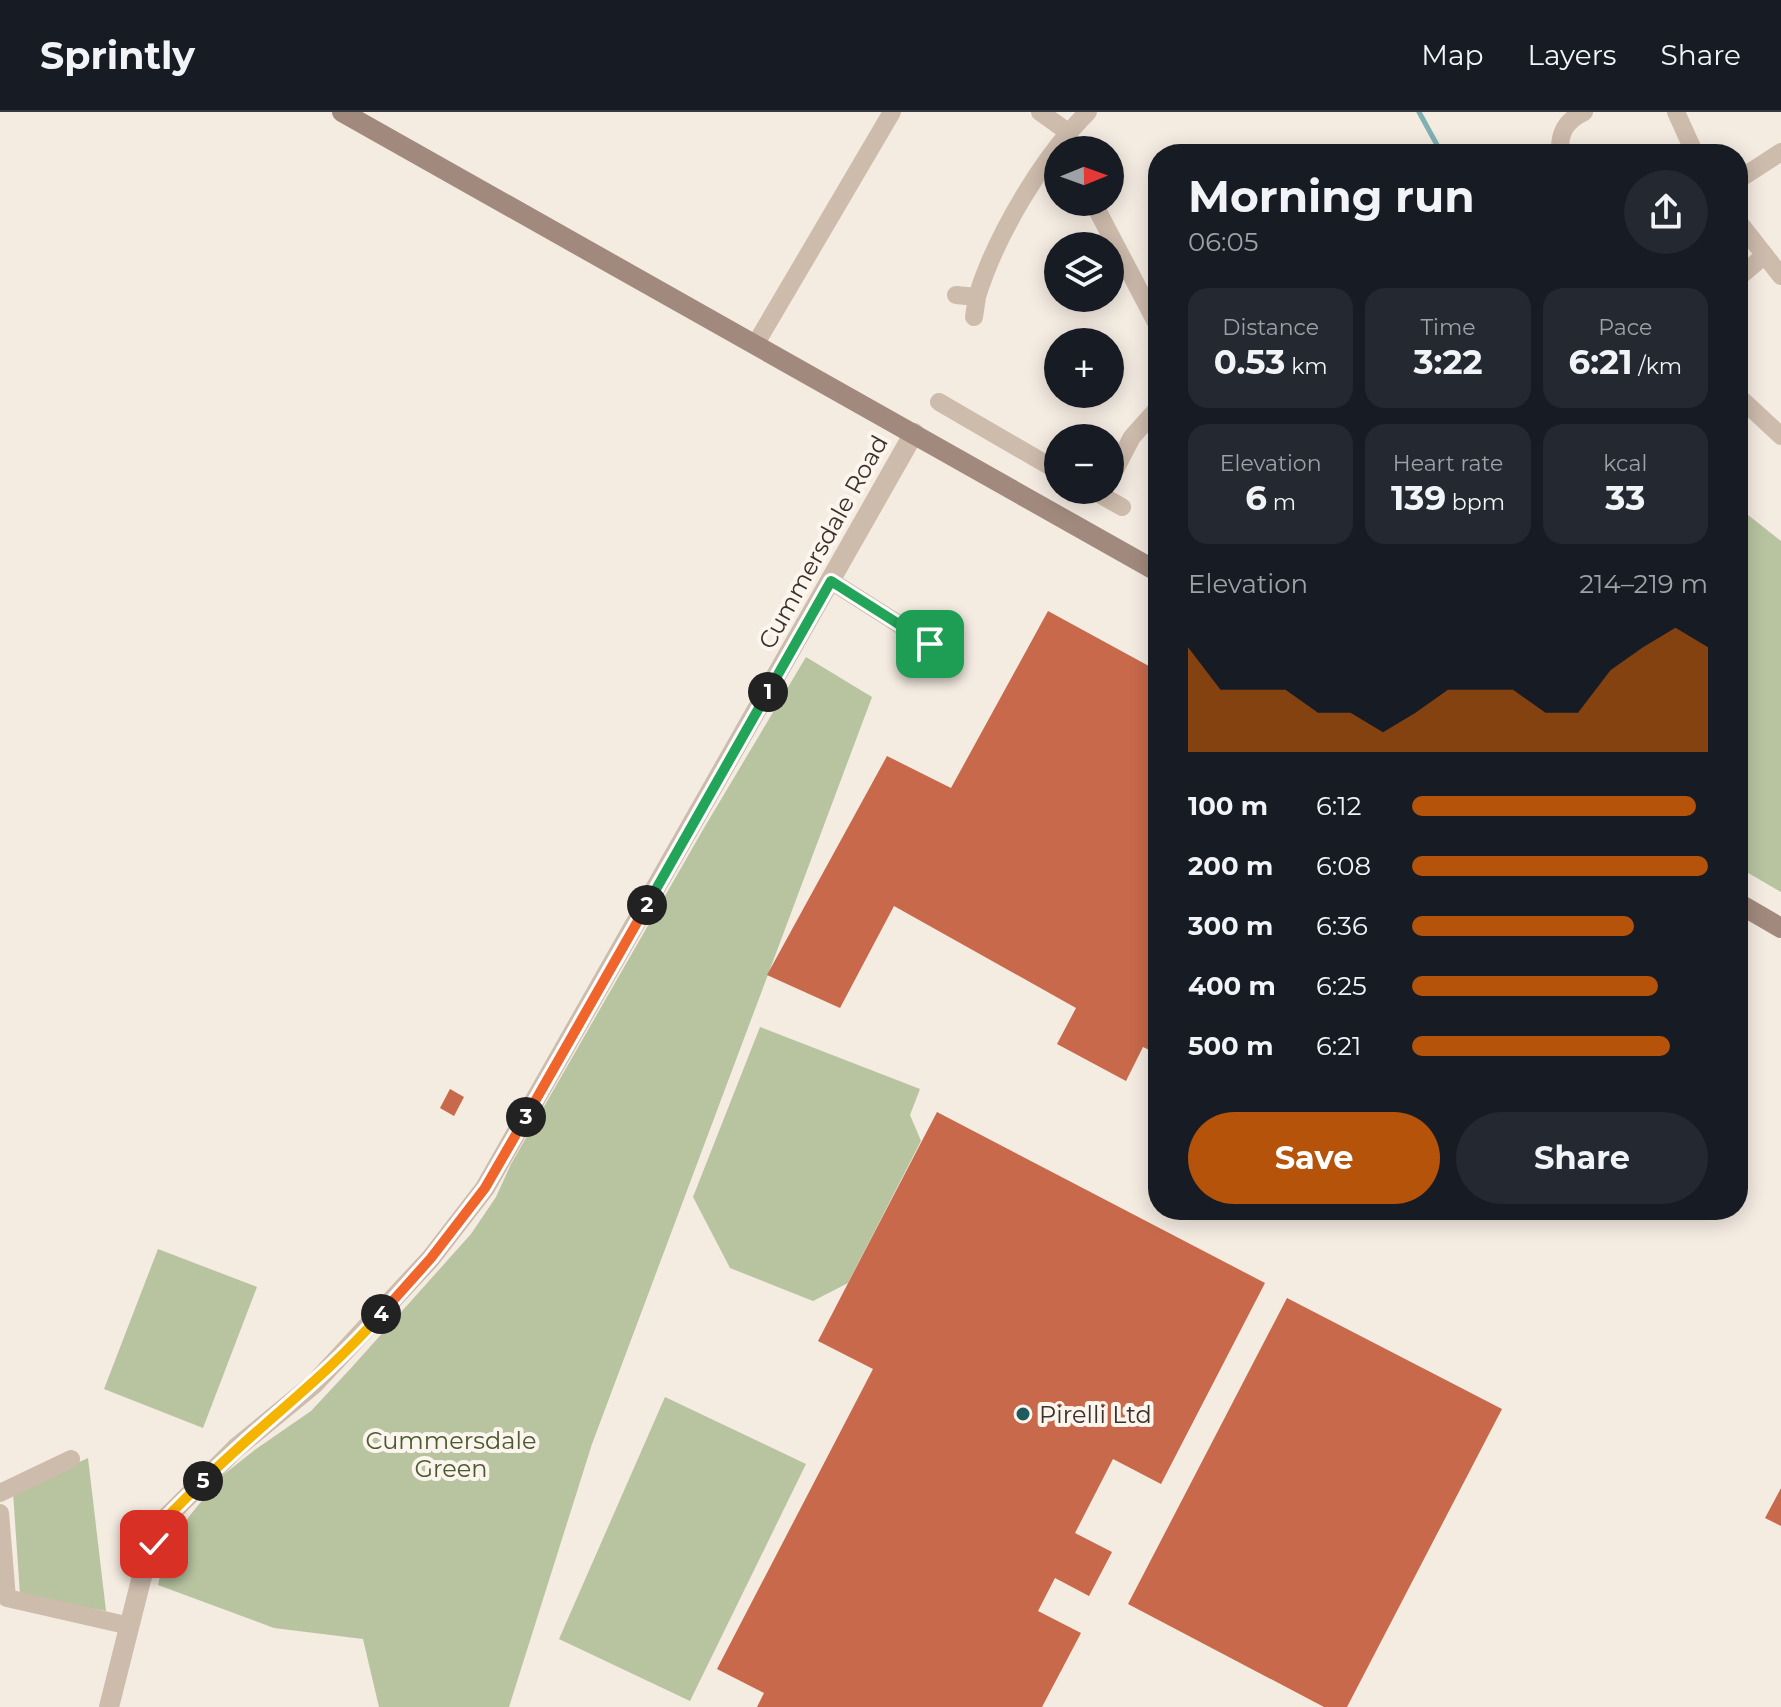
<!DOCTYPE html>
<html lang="en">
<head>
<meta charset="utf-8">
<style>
	:root { --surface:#171b24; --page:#242831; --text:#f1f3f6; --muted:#9ea1a6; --line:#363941; --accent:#b45309 }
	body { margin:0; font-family:Montserrat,sans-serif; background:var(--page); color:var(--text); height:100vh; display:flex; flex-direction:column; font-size:30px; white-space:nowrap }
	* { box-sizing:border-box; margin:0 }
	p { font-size:26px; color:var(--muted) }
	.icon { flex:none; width:44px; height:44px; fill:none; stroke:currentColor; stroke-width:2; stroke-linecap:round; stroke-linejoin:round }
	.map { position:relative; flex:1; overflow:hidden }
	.details { position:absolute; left:1148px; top:32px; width:600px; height:1076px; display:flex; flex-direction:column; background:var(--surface); border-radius:32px; box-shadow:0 4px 20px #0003 }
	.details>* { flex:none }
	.needle { width:52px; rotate:89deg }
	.fabs { position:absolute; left:1044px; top:24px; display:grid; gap:16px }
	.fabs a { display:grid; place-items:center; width:80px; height:80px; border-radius:50%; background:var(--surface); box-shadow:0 4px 20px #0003; font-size:40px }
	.pin { position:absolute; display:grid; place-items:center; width:68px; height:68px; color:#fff; margin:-34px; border-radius:16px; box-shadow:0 4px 12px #0006 }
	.km { position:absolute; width:40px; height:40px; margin:-20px; border-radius:50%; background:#222; color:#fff; font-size:22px; line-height:40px; text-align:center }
	.round { display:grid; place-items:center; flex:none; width:84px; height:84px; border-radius:42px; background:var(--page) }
	.head { display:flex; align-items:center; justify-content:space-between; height:136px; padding:0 40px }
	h1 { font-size:44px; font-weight:700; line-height:60px }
	.stats { display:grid; grid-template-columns:repeat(3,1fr); gap:12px; height:136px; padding:8px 40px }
	.stats div { display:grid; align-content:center; border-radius:20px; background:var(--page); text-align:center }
	.stats b { font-size:34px; font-weight:700 }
	.stats small { font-size:22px; font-weight:400 }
	.stats p { font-size:22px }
	.chart { height:224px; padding:16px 40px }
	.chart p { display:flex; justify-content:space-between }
	.chart svg { width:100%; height:144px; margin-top:8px; fill:var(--accent); opacity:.7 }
	.action { display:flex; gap:16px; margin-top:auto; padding:16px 40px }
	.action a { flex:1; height:92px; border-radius:48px; background:var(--accent); color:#fff; font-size:32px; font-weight:700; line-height:92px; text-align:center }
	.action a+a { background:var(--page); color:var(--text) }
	ul { padding:0 40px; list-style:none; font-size:26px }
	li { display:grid; grid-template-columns:128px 96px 1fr; align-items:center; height:60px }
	li i { height:20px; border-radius:10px; background:var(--accent) }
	header { display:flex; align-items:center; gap:48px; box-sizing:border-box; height:112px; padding:0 40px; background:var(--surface); border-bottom:2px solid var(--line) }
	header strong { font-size:38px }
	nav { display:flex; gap:44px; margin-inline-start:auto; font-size:28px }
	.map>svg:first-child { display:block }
	.green { fill:#b8c4a0 }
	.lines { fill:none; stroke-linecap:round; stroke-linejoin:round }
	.stream { stroke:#7fb0b2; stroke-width:5 }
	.building { fill:#c8694b }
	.minor { stroke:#cdbbac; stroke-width:18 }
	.tertiary { stroke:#cdbbac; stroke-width:20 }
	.secondary { stroke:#a18a7d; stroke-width:20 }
	.split-1-casing { stroke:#fff; stroke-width:16 }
	.split-2-casing { stroke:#fff; stroke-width:16 }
	.split-3-casing { stroke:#fff; stroke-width:16 }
	.split-4-casing { stroke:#fff; stroke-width:16 }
	.split-5-casing { stroke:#fff; stroke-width:16 }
	.split-6-casing { stroke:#fff; stroke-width:16 }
	.split-1 { stroke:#22a559; stroke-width:10 }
	.split-2 { stroke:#22a559; stroke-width:10 }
	.split-3 { stroke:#f0652b; stroke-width:10 }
	.split-4 { stroke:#f0652b; stroke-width:10 }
	.split-5 { stroke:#f5b400; stroke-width:10 }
	.split-6 { stroke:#f5b400; stroke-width:10 }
	.poi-dot { fill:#1f5a5e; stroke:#fbf5ee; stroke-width:3 }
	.labels { text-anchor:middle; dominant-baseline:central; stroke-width:8; stroke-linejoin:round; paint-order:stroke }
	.street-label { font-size:24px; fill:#3b302b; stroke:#fbf5ee }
	.poi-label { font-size:24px; fill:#3b302b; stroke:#fbf5ee; text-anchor:start }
	.park-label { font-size:24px; fill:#4a5a2e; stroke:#fbf5ee }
</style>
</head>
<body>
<header>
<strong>Sprintly</strong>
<nav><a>Map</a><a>Layers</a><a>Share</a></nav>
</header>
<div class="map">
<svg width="1781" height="1595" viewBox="0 0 1781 1595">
	<rect width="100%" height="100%" fill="#f4ebe1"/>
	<path class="green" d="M1738,395L1781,429V780L1738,755Z
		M806,545L872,585L592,1332L509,1595H379L363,1527L274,1516L158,1473L167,1435L191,1402L223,1363L256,1337L311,1299L352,1255L471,1122L496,1085L511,1052L704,716Z
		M760,915L920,977L910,1003L921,1029L848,1171L813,1189L730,1156L693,1085Z
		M158,1137L257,1175L203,1316L104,1277Z
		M665,1285L806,1352L690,1589L559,1527Z
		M88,1346L106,1499L20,1483L13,1380Z"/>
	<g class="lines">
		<path class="stream" d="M1419,0L1442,42"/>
	</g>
	<path class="building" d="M1048,499L1158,559V942L1143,935L1126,969L1057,932L1076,896L894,794L840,896L767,863L887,644L951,676Z
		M450,977L464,985L454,1004L440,996Z
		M937,1000L1265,1171L1161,1372L1113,1347L1075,1421L1112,1440L1089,1484L1055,1466L1038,1499L1081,1521L1042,1595H757L764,1581L717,1557L873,1257L818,1229Z
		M1287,1186L1502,1297L1347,1595H1324L1128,1492Z
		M1781,1376V1414L1765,1406Z"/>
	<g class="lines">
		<path class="minor" d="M1040,0L1068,20
			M1676,0L1695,42
			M1560,42C1559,21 1565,9 1584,0
			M1738,68L1781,40
			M1093,90L1158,214
			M1738,109L1781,164
			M1738,166L1765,143
			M956,183L977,185L974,205
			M977,185C995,125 1043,44 1088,0
			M755,233L892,0
			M1738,284L1781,324
			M939,290L1058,359
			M1110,367L1132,325L1158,296
			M1092,378L1122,395
			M831,469L930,532
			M921,552L945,510
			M0,1381L71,1347
			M0,1401L7,1486L130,1514"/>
		<path class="tertiary" d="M109,1595L141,1468L161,1411L236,1336L314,1272L431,1146L485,1076L914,321"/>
		<path class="secondary" d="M342,0L1158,460
			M1738,791L1781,816"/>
	</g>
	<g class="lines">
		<defs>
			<path id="split-1" d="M768,580L831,469L930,532"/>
			<path id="split-2" d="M647,793L768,580"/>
			<path id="split-3" d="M526,1005L647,793"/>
			<path id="split-4" d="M381,1202L431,1146L485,1076L526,1005"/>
			<path id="split-5" d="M203,1369C261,1312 327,1264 381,1202"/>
			<path id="split-6" d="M154,1432L161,1411L203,1369"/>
		</defs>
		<use href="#split-1" class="split-1-casing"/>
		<use href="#split-2" class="split-2-casing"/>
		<use href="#split-3" class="split-3-casing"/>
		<use href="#split-4" class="split-4-casing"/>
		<use href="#split-5" class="split-5-casing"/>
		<use href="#split-6" class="split-6-casing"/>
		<use href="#split-1" class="split-1"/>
		<use href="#split-2" class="split-2"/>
		<use href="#split-3" class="split-3"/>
		<use href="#split-4" class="split-4"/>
		<use href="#split-5" class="split-5"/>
		<use href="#split-6" class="split-6"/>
	</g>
	<circle class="poi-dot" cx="1023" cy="1302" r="8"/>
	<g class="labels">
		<g class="street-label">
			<text transform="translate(823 430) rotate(-61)">Cummersdale Road</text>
		</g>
		<g class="poi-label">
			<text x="1039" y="1302">Pirelli Ltd</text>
		</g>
		<g class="park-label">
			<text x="451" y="1328">Cummersdale<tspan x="451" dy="28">Green</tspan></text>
		</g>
	</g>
</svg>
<div class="fabs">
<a><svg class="needle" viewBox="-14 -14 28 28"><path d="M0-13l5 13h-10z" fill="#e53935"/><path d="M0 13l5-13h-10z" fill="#9ea1a6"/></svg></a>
<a><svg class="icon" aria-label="layers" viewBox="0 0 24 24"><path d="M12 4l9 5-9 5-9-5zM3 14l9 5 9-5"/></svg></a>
<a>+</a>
<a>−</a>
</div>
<div class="pin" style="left:930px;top:532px;background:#1e9e55"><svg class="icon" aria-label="arrive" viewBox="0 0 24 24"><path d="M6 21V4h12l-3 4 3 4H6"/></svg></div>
<div class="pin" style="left:154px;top:1432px;background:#d93025"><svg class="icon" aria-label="check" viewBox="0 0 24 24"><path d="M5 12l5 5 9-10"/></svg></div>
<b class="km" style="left:768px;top:580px">1</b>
<b class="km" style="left:647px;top:793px">2</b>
<b class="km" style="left:526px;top:1005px">3</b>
<b class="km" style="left:381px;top:1202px">4</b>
<b class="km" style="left:203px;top:1369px">5</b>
<section class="details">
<div class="head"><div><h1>Morning run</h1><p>06:05</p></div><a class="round"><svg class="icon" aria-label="share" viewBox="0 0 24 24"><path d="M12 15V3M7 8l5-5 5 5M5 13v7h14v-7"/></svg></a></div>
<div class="stats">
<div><p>Distance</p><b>0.53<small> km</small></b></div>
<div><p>Time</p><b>3:22</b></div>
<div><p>Pace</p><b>6:21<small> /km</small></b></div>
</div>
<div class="stats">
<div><p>Elevation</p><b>6<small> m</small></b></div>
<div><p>Heart rate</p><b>139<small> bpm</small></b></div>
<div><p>kcal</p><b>33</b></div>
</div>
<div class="chart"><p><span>Elevation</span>214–219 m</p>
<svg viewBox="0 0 160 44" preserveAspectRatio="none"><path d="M0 44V12L10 25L20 25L30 25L40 32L50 32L60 38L70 32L80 25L90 25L100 25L110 32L120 32L130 19L140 12L150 6L160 12V44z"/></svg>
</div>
<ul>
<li><b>100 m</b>6:12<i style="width:96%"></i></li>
<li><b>200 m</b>6:08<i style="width:100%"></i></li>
<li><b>300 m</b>6:36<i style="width:75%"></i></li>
<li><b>400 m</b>6:25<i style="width:83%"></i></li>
<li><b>500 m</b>6:21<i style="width:87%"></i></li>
</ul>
<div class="action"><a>Save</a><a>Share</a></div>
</section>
</div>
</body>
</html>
